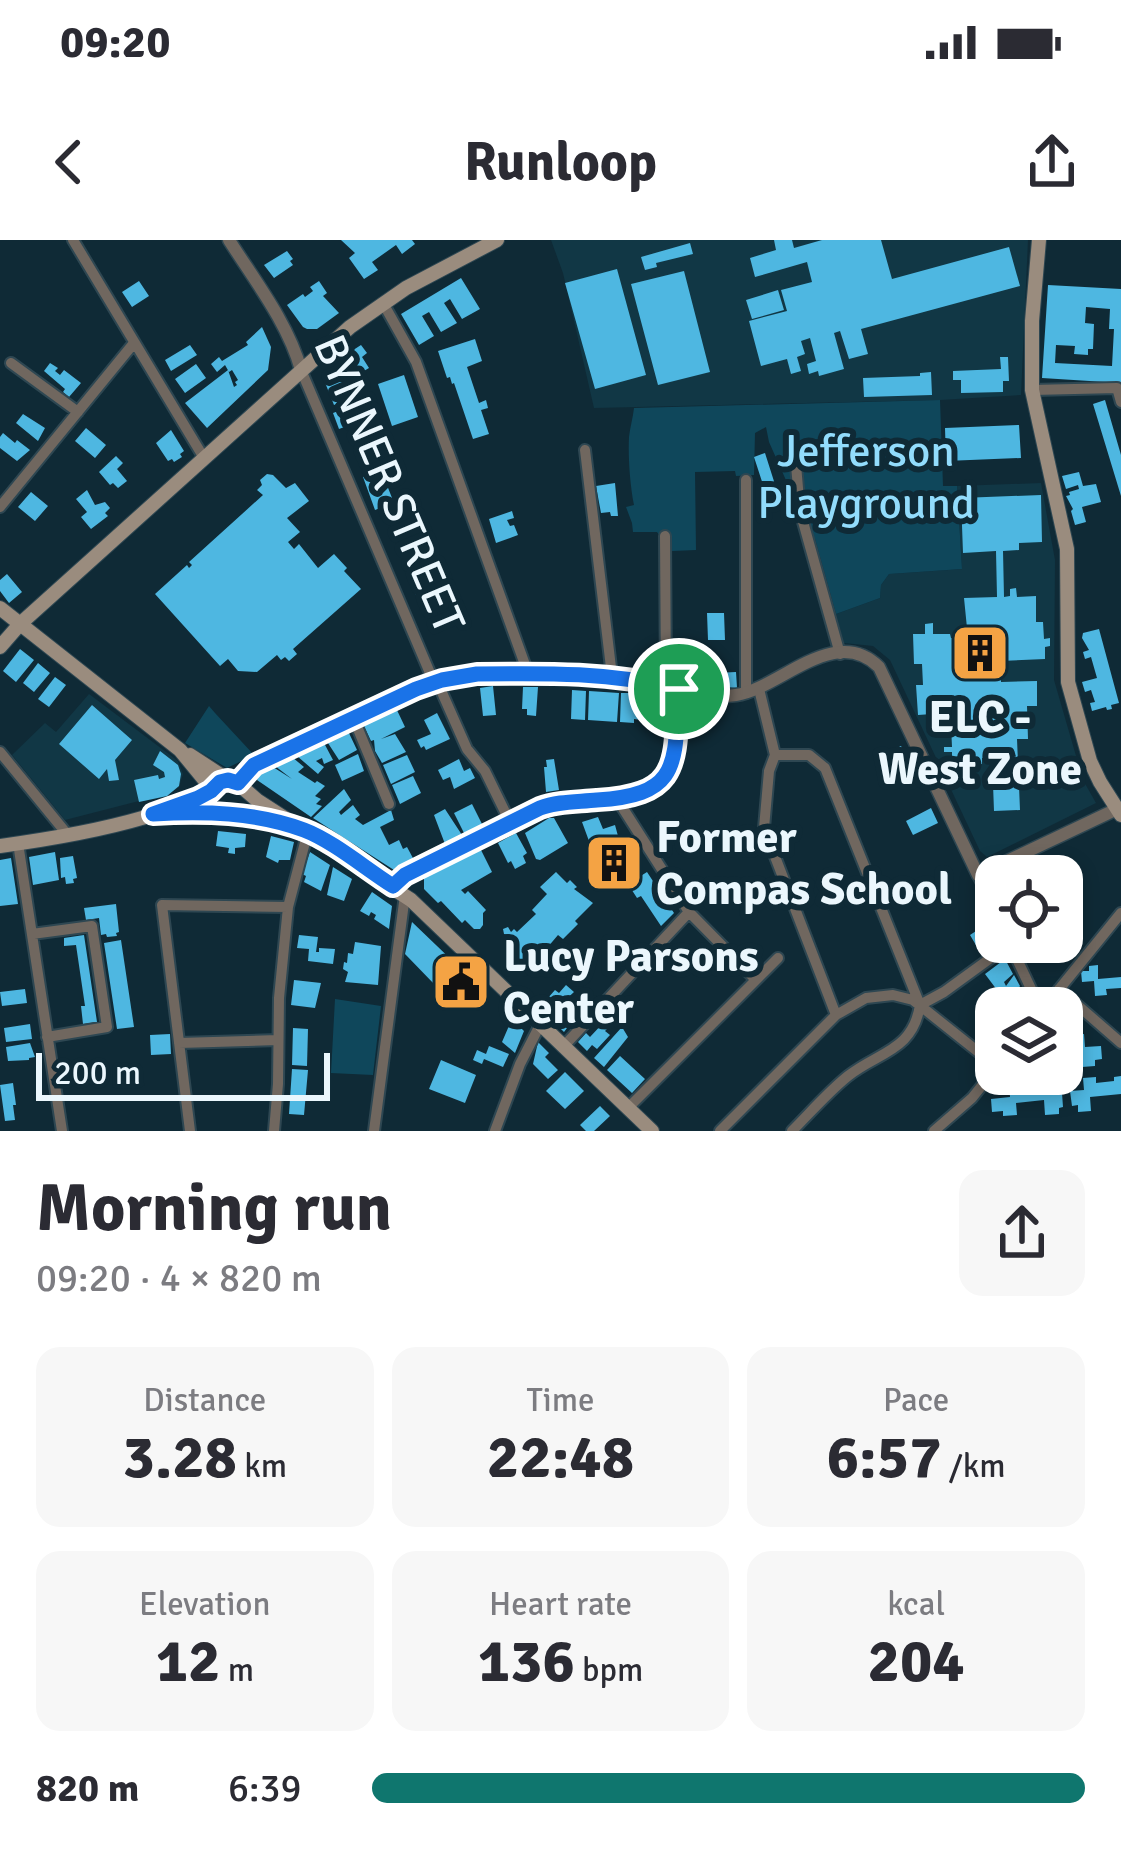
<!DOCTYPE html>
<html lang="en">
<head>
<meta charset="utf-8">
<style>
	:root { --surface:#fff; --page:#f7f7f7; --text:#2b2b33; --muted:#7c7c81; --accent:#0f766e }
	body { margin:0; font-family:Signika,sans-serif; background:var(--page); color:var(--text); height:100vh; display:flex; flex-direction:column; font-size:45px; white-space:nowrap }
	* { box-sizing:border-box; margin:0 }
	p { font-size:39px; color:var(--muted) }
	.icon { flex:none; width:66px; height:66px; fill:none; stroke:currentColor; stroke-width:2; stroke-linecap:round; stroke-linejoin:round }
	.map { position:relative; height:891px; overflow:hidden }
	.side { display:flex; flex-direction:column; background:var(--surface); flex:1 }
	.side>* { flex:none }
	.tools { position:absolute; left:975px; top:615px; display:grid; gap:24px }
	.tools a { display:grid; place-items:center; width:108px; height:108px; border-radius:24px; background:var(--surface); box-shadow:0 6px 18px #0003; font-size:60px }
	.scale { position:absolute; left:36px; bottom:30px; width:294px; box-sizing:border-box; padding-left:12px; border:6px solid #ebf7fd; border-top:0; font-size:33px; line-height:42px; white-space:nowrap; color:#ebf7fd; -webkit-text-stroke:9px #0f2a36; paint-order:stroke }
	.pin { position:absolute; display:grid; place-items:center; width:102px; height:102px; color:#fff; margin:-51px; border:6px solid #fff; border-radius:50%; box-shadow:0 3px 12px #0007 }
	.round { display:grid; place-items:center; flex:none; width:126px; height:126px; border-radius:24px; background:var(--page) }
	.headline { display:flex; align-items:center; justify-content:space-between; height:204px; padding:0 36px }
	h1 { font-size:66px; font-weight:800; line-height:90px }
	.stats { display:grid; grid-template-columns:repeat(3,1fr); gap:18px; height:204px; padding:12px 36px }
	.stats div { display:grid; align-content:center; border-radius:24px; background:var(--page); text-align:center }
	.stats b { font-size:60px; font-weight:800 }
	.stats small { font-size:33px; font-weight:400 }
	.stats p { font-size:33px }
	ul { padding:0 36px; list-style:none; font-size:39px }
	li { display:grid; grid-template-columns:192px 144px 1fr; align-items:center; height:90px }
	li i { height:30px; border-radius:15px; background:var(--accent) }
	.status { display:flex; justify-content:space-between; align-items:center; height:84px; padding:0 60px; background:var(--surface); direction:ltr }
	.status svg { height:33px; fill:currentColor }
	header { display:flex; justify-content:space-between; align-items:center; height:156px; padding:0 36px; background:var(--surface); font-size:54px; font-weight:800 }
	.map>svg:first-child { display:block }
	.built { fill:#113745 }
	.green { fill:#0f475b }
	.building { fill:#4eb7e1; fill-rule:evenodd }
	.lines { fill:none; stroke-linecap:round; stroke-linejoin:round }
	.minor-casing { stroke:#2e4752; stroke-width:14 }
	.tertiary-casing { stroke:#2e4752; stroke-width:15 }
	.secondary-casing { stroke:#2e4752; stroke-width:16 }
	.minor { stroke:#70675f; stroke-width:10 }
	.tertiary { stroke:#70675f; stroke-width:12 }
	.secondary { stroke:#9a8c7e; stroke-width:14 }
	.route-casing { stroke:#fff; stroke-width:24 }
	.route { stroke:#1a73e8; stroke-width:15 }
	.labels { text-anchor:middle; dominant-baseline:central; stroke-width:12; stroke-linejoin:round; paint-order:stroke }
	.park-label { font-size:45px; fill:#92dcfc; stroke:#0f2a36 }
	.street-label { font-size:45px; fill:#ebf7fd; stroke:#0f2a36 }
	.poi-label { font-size:45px; font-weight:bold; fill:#ebf7fd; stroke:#0f2a36; text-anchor:start }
</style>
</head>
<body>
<div class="status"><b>09:20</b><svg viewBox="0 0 49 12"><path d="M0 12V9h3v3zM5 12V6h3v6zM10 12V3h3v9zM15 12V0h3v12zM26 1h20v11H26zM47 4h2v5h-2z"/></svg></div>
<header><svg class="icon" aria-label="back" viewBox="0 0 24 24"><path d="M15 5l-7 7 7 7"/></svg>Runloop<svg class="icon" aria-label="share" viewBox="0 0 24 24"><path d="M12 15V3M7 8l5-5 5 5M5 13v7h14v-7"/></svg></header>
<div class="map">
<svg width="1121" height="891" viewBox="0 0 1121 891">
	<rect width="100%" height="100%" fill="#0f2a36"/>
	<path class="built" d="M551,0H1028L1021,155L940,160L594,168L563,33Z
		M1041,243L1055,320L1054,440L1083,540L1096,563L987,617L980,611L890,420L873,406L844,403L836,374L880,358L881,345L889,334L962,329L957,246Z
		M89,454L178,521L183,534L179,547L170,553L65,580L12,515L45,483L56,492Z"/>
	<path class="green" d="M940,160L943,246H957L962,329L889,334L881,345L880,358L836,374L815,299L793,269L789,247L769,202L766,187L755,193L754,235L736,236L735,231L695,232L696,310L672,311L671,296H660L657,292H633L632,283L626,267L634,265C630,245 628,217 629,197C630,187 633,178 634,168Z
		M209,466L215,473L254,515L227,528L185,503Z
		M335,759L381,766L373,835L331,833Z"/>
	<path class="building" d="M341,0H412L415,4L402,14L396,5L372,22L378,30L364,39L349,18L355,13Z
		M774,0H792L794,8L822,0H881L892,39L1009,7L1020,46L861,89L868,114L849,119L840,91L834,93L844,129L819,136L818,131L809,134L807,124L816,121L810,98L801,101L805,114L797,117L801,131L791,134L787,119L761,126L749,81L787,71L781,50L812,42L807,22L755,37L750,18L776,10Z
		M690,3L693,14L656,23L657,27L645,30L641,17Z
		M287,11L293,19L290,21L293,25L274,38L264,25Z
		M617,29L646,135L595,149L565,43Z
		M684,31L710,132L658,145L631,44Z
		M461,38L480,69L462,79L450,59L444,63L457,83L441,92L429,72L422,76L434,96L419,105L401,74Z
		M139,41L149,56L132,67L122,52Z
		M319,41L327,53L323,56L339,73L317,89H307L303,87L287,65L303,54L305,57L313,51L310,47Z
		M1048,45L1121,49V143L1042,138ZM1086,67L1110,69L1109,89H1114L1112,126L1055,123L1056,105L1075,106L1074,114L1088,115V109H1093L1094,84L1085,83Z
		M778,50L784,70L752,79L746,60Z
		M262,87L271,107L268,130L207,188L185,163L228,130L234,147L237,145L235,142L238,140L232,130L229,132L225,125L217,132L211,124L219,117L222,121L248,105L246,102Z
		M475,99L482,121L467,127L479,163L486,160L488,168L481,170L489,194L473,199L454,143L452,144L450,137L447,138L438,111Z
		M190,105L197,115L171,131L165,120Z
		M361,105L367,113L362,117L369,128L357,135L344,116Z
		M1000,117H1008L1009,141H1003V152L961,153V140H953V131L1001,129Z
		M50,123L58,128L55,131L60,135L64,130L81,143L69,157L63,152L65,149L44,131Z
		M196,124L206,138L185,153L175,139Z
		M931,132L932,155L864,157L863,138L920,136V133Z
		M341,133L351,158L334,165L324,140Z
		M404,135L418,177L392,186L378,144Z
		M1105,160L1121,215V256L1093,164Z
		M355,165L361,181L339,189L333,173Z
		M23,174L45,188L38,201L16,183Z
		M1019,185L1021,218L946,221L945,188Z
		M86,188L106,205L95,218L75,201Z
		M171,190L184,211L180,214L182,217L174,222L172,219L168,221L156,203Z
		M3,193L15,203L17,200L30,210L17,221L0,208V197Z
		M765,213L779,257L766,254L754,217Z
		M116,216L123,223L117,229L127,241L118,248L113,243L110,245L99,232Z
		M381,230L394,263L375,270L363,237Z
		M1079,232L1083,246L1096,244L1101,262L1082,267L1086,282L1075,285L1071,271L1073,269L1066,256L1070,255L1069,252L1079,249L1078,245L1066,249L1062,236Z
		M267,234L273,235L286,248L295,243L309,261L287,278L300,292L288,302L294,309L299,304L318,328L334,314L347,328L344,331L361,349L293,409L297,414L289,421L285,417L281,420L277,415L257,432L238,431L228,419L220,426L155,354L187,325L189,328L192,325L189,322L263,255L257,250L262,245L260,240Z
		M615,243L618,276H611L610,272L601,273L596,246Z
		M87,250L95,265L105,262L110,268L105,273L108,276L91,289L81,277L87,272L76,259Z
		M31,252L48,266L35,281L18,267Z
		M1041,255L1042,302L1019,303V310L1003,311L1004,357L1010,356V349L1016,348L1017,357L1036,356V382H1043L1044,399L1050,398V406L1045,407V419L1000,421L1001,442L1037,441V466H1027L1028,499H1017L1020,570L994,571L992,517L982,518V524L952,525V512H944V507H952L951,485L959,484L958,473H938V483H932V474L918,475L916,445H923L922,424H914L913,394H925V384L933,383V394H950L951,398H968L964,358L997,357L996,311L963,313L961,258Z
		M512,271L514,278L507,280L510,286L514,285L518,295L496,303L489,279Z
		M427,333L435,355L421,360L418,354L416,355L412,339Z
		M7,334L22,352L9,363L0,351V340Z
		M707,373H724L725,400H708Z
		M1099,389L1119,463L1111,465L1112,469L1107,470L1106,467L1092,471L1090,463L1095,462L1091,450L1085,452L1082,442L1097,438L1091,417L1085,419L1083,412L1089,410L1082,398L1083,393Z
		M20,409L34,420L16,442L3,431Z
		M703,422H713L715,433L736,432L737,448L703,445Z
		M38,423L50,433L34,452L23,443Z
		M55,437L66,445L49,467L38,459Z
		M493,446L496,475L483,476L480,448Z
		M523,447H538L536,476L527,475V469H522Z
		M572,450L586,451L585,480L571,479Z
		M589,451L619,453L617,482L588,480Z
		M621,453H635V457L647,458V462L661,463V470H664L663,483L634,479V483L620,482Z
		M685,464L705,466L704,485H697V488L684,484Z
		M92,465L132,500L115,520L119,540L109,541L107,529L99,539L59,504Z
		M392,468H396L405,487L381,499L395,494L406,512L382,523L375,511L374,500L371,501L363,484Z
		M437,473L450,499L426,510L424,506L421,508L417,500L431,494L424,480Z
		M343,490L348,491L357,510L339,520L326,500Z
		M324,503L333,520L324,524L322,518L316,521L324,527L318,534L297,516Z
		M901,506L913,530L893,540L879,517Z
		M160,511L178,525L181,534L179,546L167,556L139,562L134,540L158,535L159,539L165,537L164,532L153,525Z
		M358,514L364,531L342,541L335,525Z
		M407,515L415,532L391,544L383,525Z
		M292,517L304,527L298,532L315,543L317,541L325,546L315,556L321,559L316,564L322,566L311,577L257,540L259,534L273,527L292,539L275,526Z
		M459,519L464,531L470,528L475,538L454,549L450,537L443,540L438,530Z
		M554,519L559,550L546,552L544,527H547L546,520Z
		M413,536L421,553L400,564L392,545Z
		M344,549L351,560L339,572L341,575L353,565L360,575L355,579L363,585L391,570L394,580L380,587L389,605L399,600L403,609L407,607L414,620L394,630L313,578Z
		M472,564L483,586L465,595L454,573Z
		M931,568L938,583L913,595L906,581Z
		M445,569L462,595L445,604L434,575Z
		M598,577L603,589L615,585L618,596L603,602L605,606L596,609L592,599L589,601L582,582Z
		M549,578H554L568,603L540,620L536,619L525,593Z
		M218,591L246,594L245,607L235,608V614L228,613L229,608L216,606Z
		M516,593L527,613L523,616L526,623L515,629L511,621L508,623L498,603Z
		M271,596L294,602L290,620H279L278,623L266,617Z
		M624,601L639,623L604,646L590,624Z
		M480,608L492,632L461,650L465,654L468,651L486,670L483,673V685L480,689H474L465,680L462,683L441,661L438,663L424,649V636Z
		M55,612L59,640L33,645L29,617Z
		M310,612L330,625L321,651L304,642L306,636L302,634Z
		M73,616L77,638L73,639L74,643L66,644L65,637L61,638L60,618Z
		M11,618L18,664L0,666V620Z
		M333,627L352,639L344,661L327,655Z
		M556,632L567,643L570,640L577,647L574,649L593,663L575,681L578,684L563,699L558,695L530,728L507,708L509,706L503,701L509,695L504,694L503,689L508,687L511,692L514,689L517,692L536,674L532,670L547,654L540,647Z
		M647,632L674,673L661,686L641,656L637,658L628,644Z
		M372,652L392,666L389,689L374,679L376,675L371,672L369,676L360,671Z
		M116,664L119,692L116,693L117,696L107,697L106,694L101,695L99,678L86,680L84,668Z
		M412,682L461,729L447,742L444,739L436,746L405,714Z
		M988,683L996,702L980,712L970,695Z
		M84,695L97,782L83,784L81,766H85L76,705L64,706V698Z
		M299,695L318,697L316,712H319V708L335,709L333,724L308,721L309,709L297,708Z
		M121,700L134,787L117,789L104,703Z
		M355,702L381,706L378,745L345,742L348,732L343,729L344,722L347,723L348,713L353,714Z
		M1005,719L1013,734L1004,742L1006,746L1014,735L1020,746L1011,761L1004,757L1003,759L1009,764L1003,768L994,762L1000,754L985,734Z
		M1098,725V739L1121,737V748L1106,749L1107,755L1095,756L1094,741L1082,742L1081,731H1089V726Z
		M461,732L471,741L449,761L440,751Z
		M294,740L321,743L315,768L291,765Z
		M566,745L574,752L548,776L539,768L555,750L559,753Z
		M25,749L27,763L2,766L0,752Z
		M581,753L585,758L580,764L583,767L564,792L552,780Z
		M512,779L524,791L515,813L502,802Z
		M604,782L609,787L605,791L610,795L597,809L592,805L587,811L578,802L586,793L590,797Z
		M30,784L32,799L6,802L4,788Z
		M622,787L628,797L604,827L594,818Z
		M293,788L308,789L307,826L292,825Z
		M170,794L171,814L151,815L150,795Z
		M1084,794L1085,807L1101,806L1102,819L1095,820V826L1082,827L1081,813L1062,815V802L1072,801V795Z
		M538,802L549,813L545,817L558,830L548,839L533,824Z
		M30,803L35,817L29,818V820L8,821L6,807Z
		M489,806L509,814L503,827L484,819L482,824L473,820L477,810L486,814Z
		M620,816L645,839L632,853L607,830Z
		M441,820L476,835L465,863L429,849Z
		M292,829L308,830L304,875L289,874Z
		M565,832L584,851L565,869L546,851Z
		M1121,836V854L1090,857L1091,871L1078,872V865L1072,866L1070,851L1084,850L1083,838L1096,837V843L1114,841V837Z
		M1022,842L1023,848L1035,847V843L1049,842L1050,854L1062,853L1063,867L1059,868V874L1045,875L1044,860L1016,863L1017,875L1003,876V871L992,872L991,859L1010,857L1009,843Z
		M13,843L16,865H13L15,880L5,881L0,845Z
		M600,866L610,876L594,891H586L580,885Z"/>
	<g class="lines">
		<defs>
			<path id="minor" d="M73,0L204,218
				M383,63L416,122L528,433
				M11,123L78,172
				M301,130L430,433L440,448L467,509L485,531L510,582
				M1032,150L1117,148L1121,162
				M791,207L796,225L800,271L840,414
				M585,210L612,436
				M746,240V453
				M0,267L134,103
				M665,296L666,445
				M759,449L775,515
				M353,477L389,564
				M0,512L67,594
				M775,515H809L825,528L920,765C913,811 878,812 848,836C828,852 810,873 792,891
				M775,515L769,531L764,588L836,775
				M617,559L689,672L756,740
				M18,603L62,891
				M978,635L996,673
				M393,647L405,635L540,568C558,562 578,562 597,560C683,555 673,520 679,449
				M32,694L92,686L107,787L47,797
				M1009,702L1040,768
				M1059,749L1121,803
				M920,765L944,752L1010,704
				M1044,768L1121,673
				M179,803L278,800
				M563,807L689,672
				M628,868L778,718
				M190,891L162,665L288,667
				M274,891L278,844L279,758L288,667L308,591
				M374,891L405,655
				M495,891L520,824L540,785
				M720,891L836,775L866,758L893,755L913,760L996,826
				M934,891L972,858L996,828"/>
			<path id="tertiary" d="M229,0C255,41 288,83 301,130
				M238,543L247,530L258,523C300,502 341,482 383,463C406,454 428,442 452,437C496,428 554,432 599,435C642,438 697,461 736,455C779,449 835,383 879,427L978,635L1117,569"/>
			<path id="secondary" d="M1039,0L1032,81V150L1067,309L1068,442L1090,521L1100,542L1121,575
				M0,368L180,510L212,549
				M0,407L20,384L350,87L406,48L497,0
				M190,515L228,540
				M171,573L210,572L291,587
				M0,606C58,598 178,579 220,542H236L258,561L411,660L652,891"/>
		</defs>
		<use href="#minor" class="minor-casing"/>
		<use href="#tertiary" class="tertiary-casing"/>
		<use href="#secondary" class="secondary-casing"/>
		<use href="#minor" class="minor"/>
		<use href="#tertiary" class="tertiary"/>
		<use href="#secondary" class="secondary"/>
	</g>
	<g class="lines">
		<defs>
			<path id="route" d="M477,434C546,433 612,432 679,449C674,522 683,555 597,560C578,562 558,561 540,568L405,635L393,646C366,629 333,601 304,590C256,572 203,571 153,574L198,558L211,551L220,542L228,540L238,543L254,525L416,449L442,440Z"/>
		</defs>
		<use href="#route" class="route-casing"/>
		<use href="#route" class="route"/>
	</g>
	<defs>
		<symbol id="building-square" viewBox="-11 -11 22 22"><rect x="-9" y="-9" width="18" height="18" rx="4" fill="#f4a344" stroke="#0f2a36"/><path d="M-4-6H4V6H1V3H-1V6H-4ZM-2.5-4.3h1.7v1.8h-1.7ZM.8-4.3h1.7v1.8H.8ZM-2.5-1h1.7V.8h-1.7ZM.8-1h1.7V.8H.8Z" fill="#111"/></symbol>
		<symbol id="civic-square" viewBox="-11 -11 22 22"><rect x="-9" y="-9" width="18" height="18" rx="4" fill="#f4a344" stroke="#0f2a36"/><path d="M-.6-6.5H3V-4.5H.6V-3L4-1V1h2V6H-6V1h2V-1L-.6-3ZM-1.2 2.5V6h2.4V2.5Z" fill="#111"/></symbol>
	</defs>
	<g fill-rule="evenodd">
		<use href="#building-square" x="947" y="380" width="66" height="66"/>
		<use href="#building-square" x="581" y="590" width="66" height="66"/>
		<use href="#civic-square" x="428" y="709" width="66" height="66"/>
	</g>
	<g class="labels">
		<g class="park-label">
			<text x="866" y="211">Jefferson<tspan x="866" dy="52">Playground</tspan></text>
		</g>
		<g class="street-label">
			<text transform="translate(389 244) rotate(67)">BYNNER STREET</text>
		</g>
		<g class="poi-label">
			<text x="980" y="477" text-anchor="middle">ELC -<tspan x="980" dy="52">West Zone</tspan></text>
			<text x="656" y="597">Former<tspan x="656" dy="52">Compas School</tspan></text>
			<text x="503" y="716">Lucy Parsons<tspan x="503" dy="52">Center</tspan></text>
		</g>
	</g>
</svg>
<div class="tools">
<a><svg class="icon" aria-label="locate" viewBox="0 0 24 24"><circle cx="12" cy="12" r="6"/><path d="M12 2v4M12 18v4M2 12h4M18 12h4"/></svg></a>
<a><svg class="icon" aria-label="layers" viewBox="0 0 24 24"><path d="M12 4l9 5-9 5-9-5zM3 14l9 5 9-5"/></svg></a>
</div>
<div class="scale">200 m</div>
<div class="pin" style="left:679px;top:449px;background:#1e9e55"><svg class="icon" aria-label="arrive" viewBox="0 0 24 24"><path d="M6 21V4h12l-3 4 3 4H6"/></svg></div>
</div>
<section class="side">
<div class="headline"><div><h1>Morning run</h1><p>09:20 · 4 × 820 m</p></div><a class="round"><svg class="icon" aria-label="share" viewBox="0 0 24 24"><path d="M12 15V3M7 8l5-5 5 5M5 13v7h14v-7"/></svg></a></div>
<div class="stats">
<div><p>Distance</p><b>3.28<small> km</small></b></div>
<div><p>Time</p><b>22:48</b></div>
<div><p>Pace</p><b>6:57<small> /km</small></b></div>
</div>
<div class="stats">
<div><p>Elevation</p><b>12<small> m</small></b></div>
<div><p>Heart rate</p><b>136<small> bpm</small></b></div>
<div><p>kcal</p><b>204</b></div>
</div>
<ul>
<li><b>820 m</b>6:39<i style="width:100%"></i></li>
</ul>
</section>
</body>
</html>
